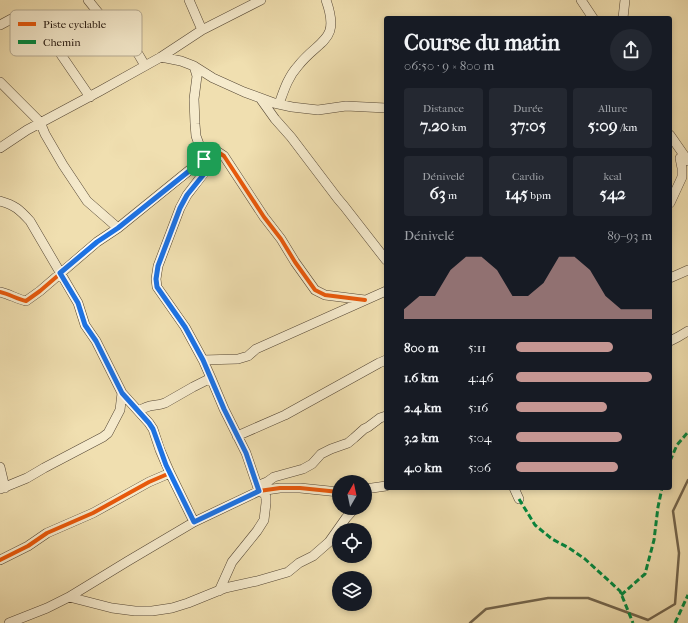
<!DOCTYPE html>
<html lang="fr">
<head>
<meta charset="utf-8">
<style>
	:root { --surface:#171b24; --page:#242831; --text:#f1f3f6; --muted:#9ea1a6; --accent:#c59692 }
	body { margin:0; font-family:"IM FELL French Canon",serif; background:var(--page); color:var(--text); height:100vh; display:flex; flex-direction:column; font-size:15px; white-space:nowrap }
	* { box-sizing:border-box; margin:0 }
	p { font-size:13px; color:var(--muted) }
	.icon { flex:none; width:22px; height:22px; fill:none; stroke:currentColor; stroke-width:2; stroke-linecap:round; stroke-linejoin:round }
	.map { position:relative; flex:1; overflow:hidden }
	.panel { position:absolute; left:384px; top:16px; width:288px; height:474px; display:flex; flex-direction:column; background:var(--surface); border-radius:4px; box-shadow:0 2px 6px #0003 }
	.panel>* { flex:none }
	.needle { width:26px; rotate:9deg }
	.tools { position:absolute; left:332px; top:475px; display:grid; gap:8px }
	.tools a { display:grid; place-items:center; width:40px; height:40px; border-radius:50%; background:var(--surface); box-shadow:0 2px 6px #0003; font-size:20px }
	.pin { position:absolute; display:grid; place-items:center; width:34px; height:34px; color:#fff; margin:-17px; border-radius:8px; box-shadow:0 2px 6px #0006 }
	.round { display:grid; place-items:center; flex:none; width:42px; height:42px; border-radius:21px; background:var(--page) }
	.headline { display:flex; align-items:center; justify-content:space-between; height:68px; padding:0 20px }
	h1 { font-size:22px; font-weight:800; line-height:30px }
	.figures { display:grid; grid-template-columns:repeat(3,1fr); gap:6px; height:68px; padding:4px 20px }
	.figures div { display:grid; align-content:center; border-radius:4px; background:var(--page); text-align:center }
	.figures b { font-size:17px; font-weight:800 }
	.figures small { font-size:11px; font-weight:400 }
	.figures p { font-size:11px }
	.chart { height:112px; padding:8px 20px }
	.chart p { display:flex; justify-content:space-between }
	.chart svg { width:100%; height:72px; margin-top:4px; fill:var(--accent); opacity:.7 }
	ul { padding:0 20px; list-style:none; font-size:13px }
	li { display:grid; grid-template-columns:64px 48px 1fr; align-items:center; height:30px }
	li i { height:10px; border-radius:5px; background:var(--accent) }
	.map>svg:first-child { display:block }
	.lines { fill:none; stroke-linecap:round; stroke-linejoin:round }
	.stream { stroke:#72644c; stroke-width:2.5 }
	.minor-casing { stroke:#544634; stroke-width:10 }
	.minor { stroke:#f5eacc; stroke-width:9 }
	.quiet { stroke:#00873e; stroke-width:3; stroke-dasharray:6 3; stroke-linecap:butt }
	.cycleway-casing { stroke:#f5eacc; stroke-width:6 }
	.cycleway { stroke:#e8590c; stroke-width:4 }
	.route-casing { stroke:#fff; stroke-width:8 }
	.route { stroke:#1a73e8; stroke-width:5 }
	.key { fill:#f5eacc; stroke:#b5aa92; stroke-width:1 }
	.key-label { font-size:11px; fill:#20130b }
</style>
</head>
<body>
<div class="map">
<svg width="688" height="623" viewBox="0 0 688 623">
	<rect width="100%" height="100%" fill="#f0dfb0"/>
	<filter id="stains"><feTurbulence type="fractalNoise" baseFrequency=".005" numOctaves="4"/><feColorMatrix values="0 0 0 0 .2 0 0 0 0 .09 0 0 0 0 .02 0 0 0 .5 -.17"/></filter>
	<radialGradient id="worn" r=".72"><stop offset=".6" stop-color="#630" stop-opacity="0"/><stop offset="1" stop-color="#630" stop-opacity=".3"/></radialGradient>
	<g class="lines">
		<path class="stream" d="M470,623L486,609L548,598H588L648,620L675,604L679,553L673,511L688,480"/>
		<defs>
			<path id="minor" d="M88,0L118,37
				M581,0L593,18
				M623,18L625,0
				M0,25L15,17L25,15L33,19L49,37L90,97
				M202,30L261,0
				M54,45C60,40 67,33 75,31C89,27 121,36 131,45C137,50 141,59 145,66
				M161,57L181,61L194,66L213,78L244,92L274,103L292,107L318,110L346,106L386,108
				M194,66L197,76L194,99L195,124L196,136L207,166L203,174L187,195L180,208L158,266L156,279L157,287L185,327L203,360L211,378
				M0,82L40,122L45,134L63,165L87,201L118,228
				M260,98L275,119L291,137L338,199L344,206L386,260
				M279,104C284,90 288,77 298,66C319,39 341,42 326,0
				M670,135L688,161
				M0,148L27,130L100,91L161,57L202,30L189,0
				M0,201C15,205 20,210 30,221L78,303L85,325L96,341L122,393L149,423L153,429L160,450L170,473
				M670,203L682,177V168L680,158
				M670,278L688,270
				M0,292C9,294 17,299 26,301L40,291L97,242L118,228L213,151L218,152L224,156L264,217L281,239L295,262L315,290L325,295L365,300
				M670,341L678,337L688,331
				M203,360L238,359L248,356L256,349L386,291
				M139,411C150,403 154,407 165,403L193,387L211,378L224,409L246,453L259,491L263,493L266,496V503L264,520L257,531L232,562L219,591
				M237,436L285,415L379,363L386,360
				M0,467L5,488
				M257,486L267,482L274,477L303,469L312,464L321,454L331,449L348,443L354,438L364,429L368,427L380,418L386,416
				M514,488L519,499
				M0,489L27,478L44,468L103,437L108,433L120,410L122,393
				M365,489L386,486
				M0,560L28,546L47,533L93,513L149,482L170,473L194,522L259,491L280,488H300L339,492
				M69,597L128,561L194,522
				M9,623L47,608L69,597L112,608L135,611H152L172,608L188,603L225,588L257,581L288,572L299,563L313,556L329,542L346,518L355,508"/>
		</defs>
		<use href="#minor" class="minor-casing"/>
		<use href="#minor" class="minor"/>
		<path class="quiet" d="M670,461L677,445L688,432
			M519,499L535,525L552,539L569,548L585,559L620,591L633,623
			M621,595L645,574L654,540L658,507L662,488
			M675,623L688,595"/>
		<defs>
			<path id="cycleway" d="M0,292C9,294 17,299 26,301L40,291L97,242L118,228L213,151L218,152L224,156L264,217L281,239L295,262L315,290L325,295L365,300
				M0,560L28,546L47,533L93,513L149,482L170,473L194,522L259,491L280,488H300L339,492"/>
		</defs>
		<use href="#cycleway" class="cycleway-casing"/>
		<use href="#cycleway" class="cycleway"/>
	</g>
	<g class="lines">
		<defs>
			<path id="route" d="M204,159L207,166L204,174L187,195L180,208L158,266L156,279L157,287L185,327L203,360L224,409L246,453L259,491L194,522L166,465L153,429L149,423L122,393L96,341L85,325L78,303L60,273L97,242L118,228Z"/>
		</defs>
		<use href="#route" class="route-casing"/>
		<use href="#route" class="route"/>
	</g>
	<rect x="10" y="10" width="132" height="46" rx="6" class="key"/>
	<rect x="18" y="22" width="18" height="4" fill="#e8590c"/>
	<rect x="18" y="40" width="18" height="4" fill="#00873e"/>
	<g class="key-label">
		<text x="43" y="28">Piste cyclable</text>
		<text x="43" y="46">Chemin</text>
	</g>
	<rect width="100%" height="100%" filter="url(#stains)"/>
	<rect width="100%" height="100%" fill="url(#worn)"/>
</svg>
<div class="tools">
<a><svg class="needle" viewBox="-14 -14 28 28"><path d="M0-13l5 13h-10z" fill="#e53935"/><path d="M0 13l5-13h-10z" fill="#9ea1a6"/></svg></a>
<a><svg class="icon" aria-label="locate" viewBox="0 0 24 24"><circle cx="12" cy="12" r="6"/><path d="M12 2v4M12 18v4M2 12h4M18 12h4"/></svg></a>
<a><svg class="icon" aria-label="layers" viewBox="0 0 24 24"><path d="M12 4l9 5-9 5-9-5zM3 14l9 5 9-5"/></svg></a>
</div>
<div class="pin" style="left:204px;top:159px;background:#1e9e55"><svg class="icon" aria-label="arrive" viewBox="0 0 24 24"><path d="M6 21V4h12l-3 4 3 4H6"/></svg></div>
<section class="panel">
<div class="headline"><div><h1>Course du matin</h1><p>06:50 · 9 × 800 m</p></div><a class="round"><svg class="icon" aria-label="share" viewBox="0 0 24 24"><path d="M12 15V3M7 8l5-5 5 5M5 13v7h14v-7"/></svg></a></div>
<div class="figures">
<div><p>Distance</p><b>7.20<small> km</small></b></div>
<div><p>Durée</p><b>37:05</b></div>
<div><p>Allure</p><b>5:09<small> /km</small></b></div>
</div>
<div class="figures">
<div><p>Dénivelé</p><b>63<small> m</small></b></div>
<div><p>Cardio</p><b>145<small> bpm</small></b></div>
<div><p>kcal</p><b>542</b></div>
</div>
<div class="chart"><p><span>Dénivelé</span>89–93 m</p>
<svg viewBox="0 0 160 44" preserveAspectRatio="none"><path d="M0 44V38L10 30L20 30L30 14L40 6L50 6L60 14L70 30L80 30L90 22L100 6L110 6L120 14L130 30L140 38L150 38L160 38V44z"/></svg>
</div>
<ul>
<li><b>800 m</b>5:11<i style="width:71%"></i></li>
<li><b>1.6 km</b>4:46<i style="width:100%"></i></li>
<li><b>2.4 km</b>5:16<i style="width:67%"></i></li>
<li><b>3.2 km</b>5:04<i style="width:78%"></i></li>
<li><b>4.0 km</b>5:06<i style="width:75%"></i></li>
</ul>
</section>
</div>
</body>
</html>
